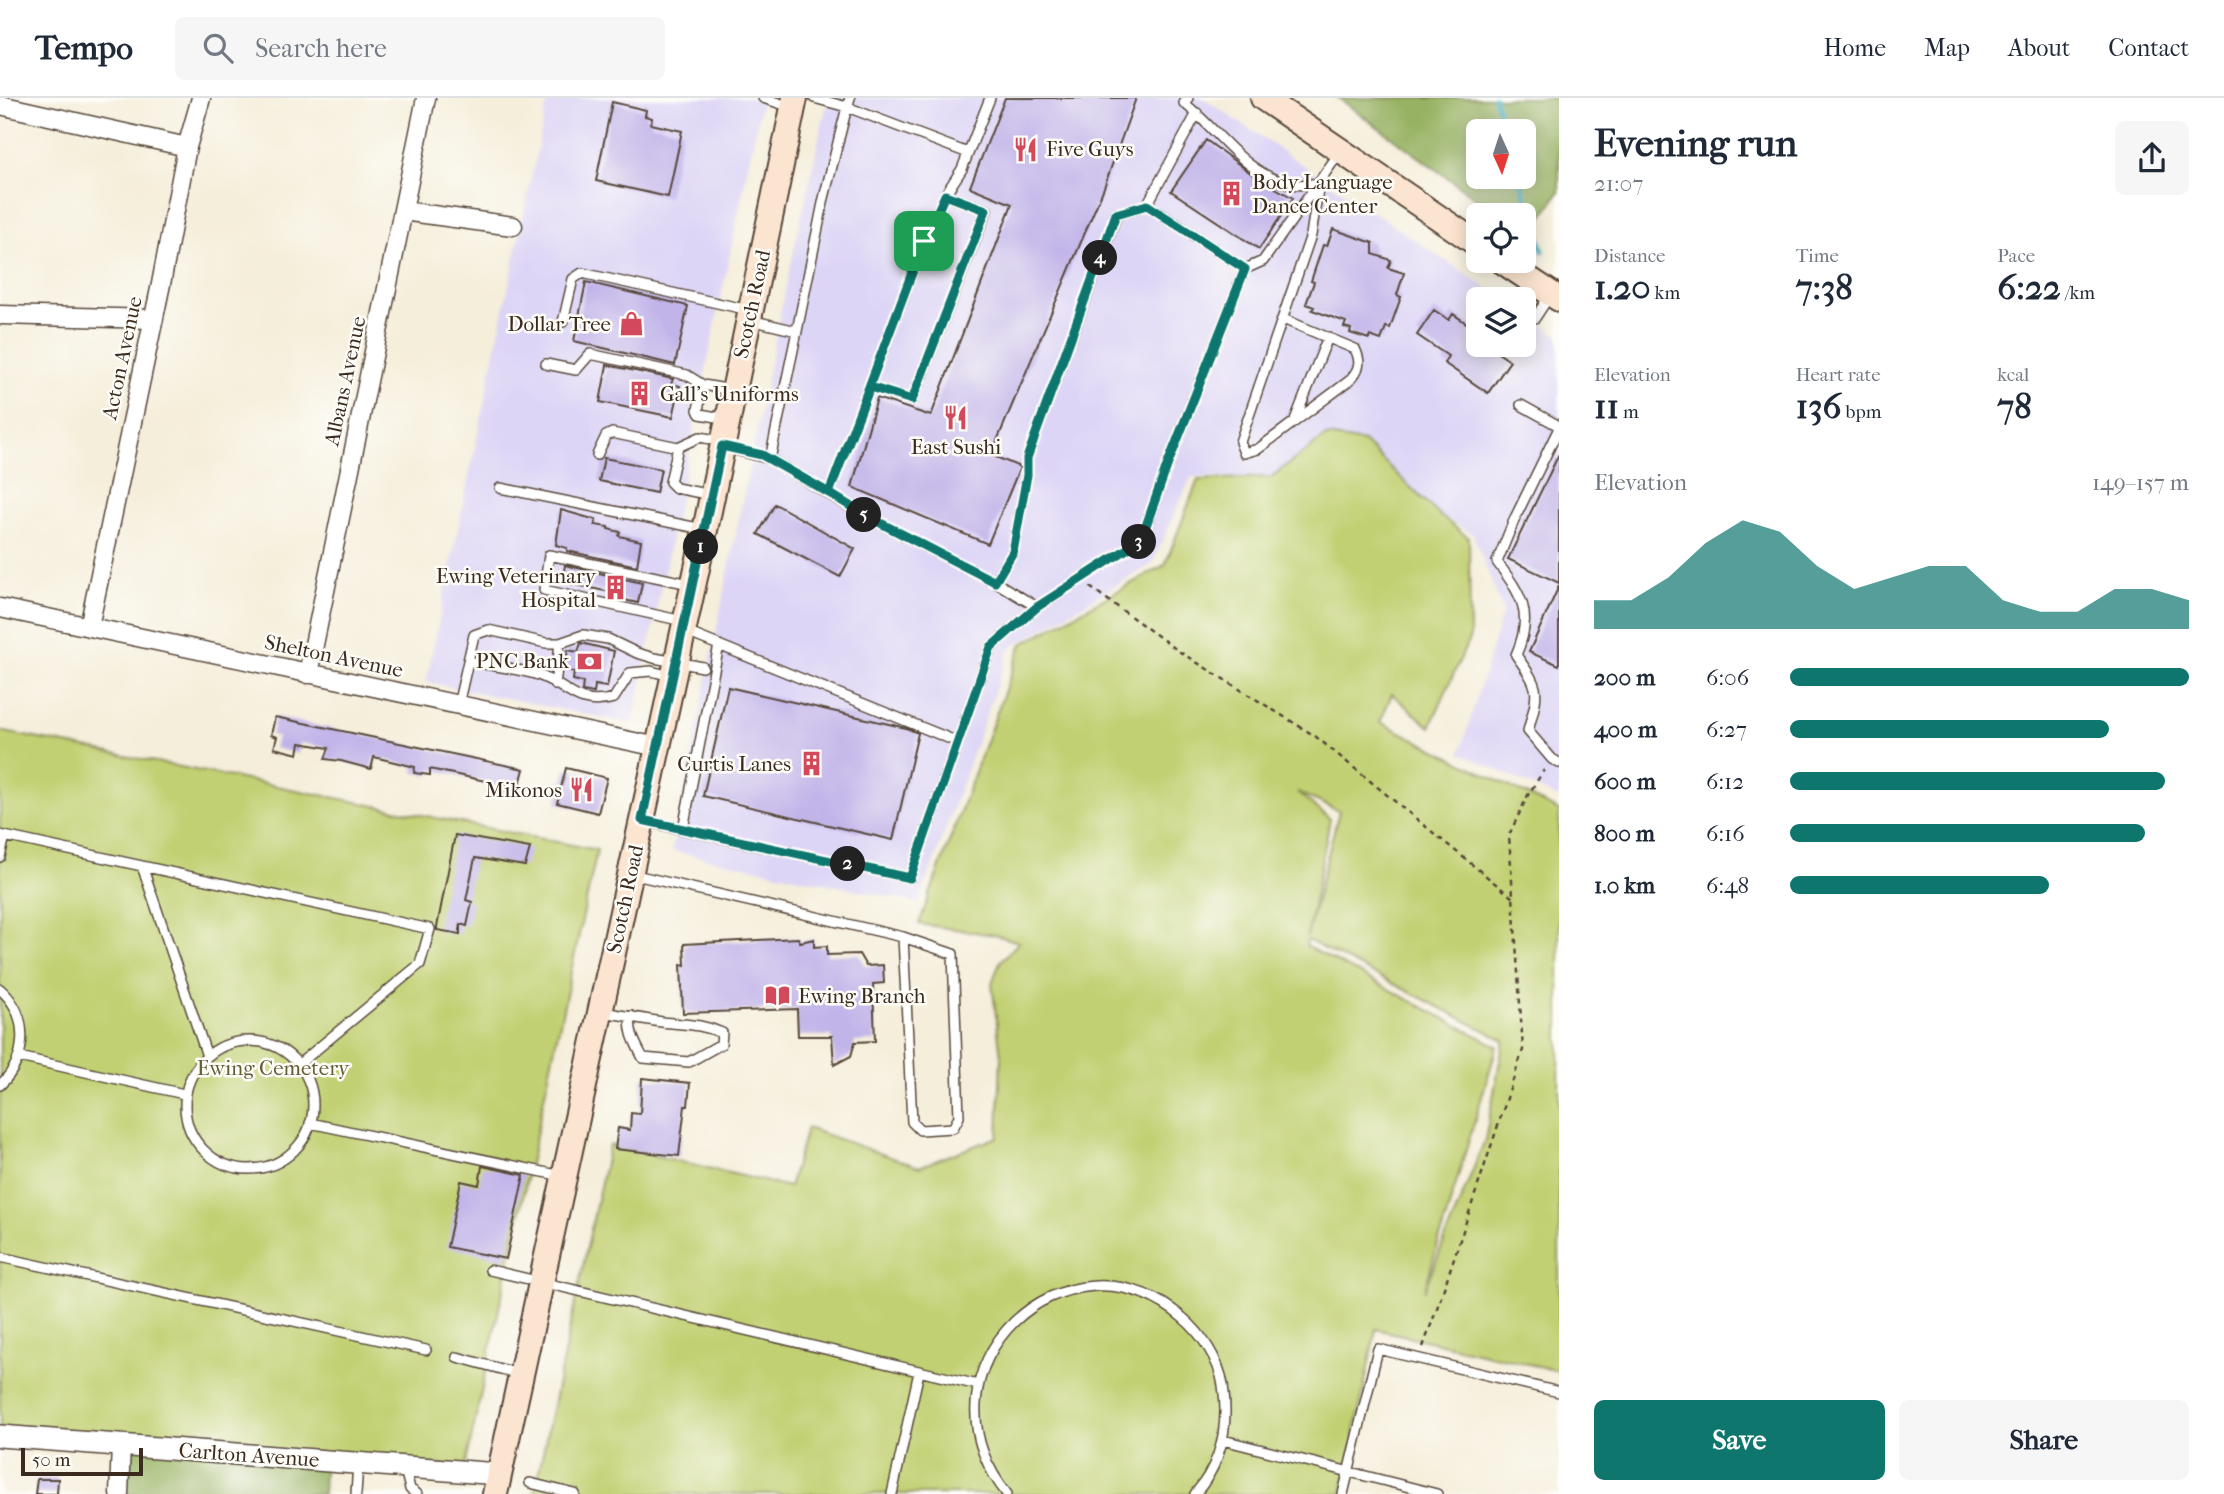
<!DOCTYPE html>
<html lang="en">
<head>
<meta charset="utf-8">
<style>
	:root { --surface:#fff; --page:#f6f6f7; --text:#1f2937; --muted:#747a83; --line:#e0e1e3; --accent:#0f766e }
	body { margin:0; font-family:"IM FELL French Canon",serif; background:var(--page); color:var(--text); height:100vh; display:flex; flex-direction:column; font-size:26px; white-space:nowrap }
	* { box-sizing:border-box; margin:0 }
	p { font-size:23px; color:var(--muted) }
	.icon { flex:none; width:38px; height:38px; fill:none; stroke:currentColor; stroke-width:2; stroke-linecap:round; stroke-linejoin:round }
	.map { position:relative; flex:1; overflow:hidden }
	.side { display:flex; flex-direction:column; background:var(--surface); width:665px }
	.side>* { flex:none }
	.needle { width:46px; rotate:177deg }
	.controls { position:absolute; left:1466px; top:21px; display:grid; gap:14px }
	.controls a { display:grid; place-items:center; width:70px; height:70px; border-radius:10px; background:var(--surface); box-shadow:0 4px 18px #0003; font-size:35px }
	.scale { position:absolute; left:21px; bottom:18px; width:122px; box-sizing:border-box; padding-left:7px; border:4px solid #3b2a1e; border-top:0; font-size:19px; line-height:24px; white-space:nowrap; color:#3b2a1e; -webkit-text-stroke:5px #fdfcf7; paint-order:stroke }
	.pin { position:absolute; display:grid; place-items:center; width:60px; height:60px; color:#fff; margin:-30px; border-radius:14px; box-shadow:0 4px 10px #0006 }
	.km { position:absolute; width:35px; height:35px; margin:-18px; border-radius:50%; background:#222; color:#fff; font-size:19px; line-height:35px; text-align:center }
	.round { display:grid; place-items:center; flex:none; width:74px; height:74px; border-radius:10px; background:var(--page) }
	.headline { display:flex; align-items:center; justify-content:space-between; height:119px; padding:0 35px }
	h1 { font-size:38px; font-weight:800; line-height:52px }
	.stats { display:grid; grid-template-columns:repeat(3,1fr); gap:10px; height:119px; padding:7px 35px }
	.stats div { display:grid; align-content:center }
	.stats b { font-size:35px; font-weight:800 }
	.stats small { font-size:19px; font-weight:400 }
	.stats p { font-size:19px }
	.chart { height:196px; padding:14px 35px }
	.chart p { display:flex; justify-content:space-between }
	.chart svg { width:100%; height:126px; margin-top:7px; fill:var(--accent); opacity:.7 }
	.button { display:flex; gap:14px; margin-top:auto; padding:14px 35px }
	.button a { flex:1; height:80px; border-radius:10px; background:var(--accent); color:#fff; font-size:28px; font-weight:800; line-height:80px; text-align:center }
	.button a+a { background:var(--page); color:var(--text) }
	ul { padding:0 35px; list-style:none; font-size:23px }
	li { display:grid; grid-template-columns:112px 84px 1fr; align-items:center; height:52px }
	li i { height:18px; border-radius:9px; background:var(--accent) }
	header { display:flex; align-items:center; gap:42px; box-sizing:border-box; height:98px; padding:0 35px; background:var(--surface); border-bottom:2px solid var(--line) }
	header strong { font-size:33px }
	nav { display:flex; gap:38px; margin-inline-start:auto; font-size:24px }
	.search { width:490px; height:63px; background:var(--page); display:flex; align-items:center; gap:18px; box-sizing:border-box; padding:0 24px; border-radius:10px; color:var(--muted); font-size:26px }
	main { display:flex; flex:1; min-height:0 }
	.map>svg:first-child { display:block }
	.built { fill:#ddd5f6 }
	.green { fill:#c1d072; stroke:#7e7d48; stroke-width:2; fill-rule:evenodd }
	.forest { fill:#98b264; stroke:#6a6e41; stroke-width:2; fill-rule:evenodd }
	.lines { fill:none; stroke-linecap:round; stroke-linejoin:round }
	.stream { stroke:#41aebf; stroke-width:5 }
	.building { fill:#c1b4e9 }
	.service-casing { stroke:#57473a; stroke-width:12 }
	.minor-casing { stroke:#57473a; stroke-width:21 }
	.tertiary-casing { stroke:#57473a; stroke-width:24 }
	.secondary-casing { stroke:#57473a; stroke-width:28 }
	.path { stroke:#57473a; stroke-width:2.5; stroke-dasharray:5 5; stroke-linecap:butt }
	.service { stroke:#fff; stroke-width:9 }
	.minor { stroke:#fff; stroke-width:18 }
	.tertiary { stroke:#fff; stroke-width:21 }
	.secondary { stroke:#fce5d0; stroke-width:24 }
	.route-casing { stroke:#fff; stroke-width:14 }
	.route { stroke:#0f766e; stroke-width:9 }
	.labels { text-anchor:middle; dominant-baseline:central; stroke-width:5; stroke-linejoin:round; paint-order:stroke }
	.poi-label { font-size:21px; fill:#3b2a1e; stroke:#fdfcf7; text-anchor:end }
	.street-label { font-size:21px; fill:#3b2a1e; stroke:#fdfcf7 }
	.park-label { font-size:21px; fill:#635c37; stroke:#fdfcf7 }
</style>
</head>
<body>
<header>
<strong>Tempo</strong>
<div class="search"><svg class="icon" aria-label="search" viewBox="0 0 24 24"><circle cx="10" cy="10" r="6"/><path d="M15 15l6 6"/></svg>Search here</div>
<nav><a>Home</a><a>Map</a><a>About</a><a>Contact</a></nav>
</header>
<main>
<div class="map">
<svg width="1559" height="1396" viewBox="0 0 1559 1396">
	<rect width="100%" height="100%" fill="#fdfcf7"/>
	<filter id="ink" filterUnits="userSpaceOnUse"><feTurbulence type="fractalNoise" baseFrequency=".0143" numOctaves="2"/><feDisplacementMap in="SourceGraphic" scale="14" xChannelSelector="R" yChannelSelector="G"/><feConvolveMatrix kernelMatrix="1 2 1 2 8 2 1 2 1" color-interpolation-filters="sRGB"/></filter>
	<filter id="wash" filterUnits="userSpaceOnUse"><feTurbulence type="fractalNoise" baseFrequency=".00686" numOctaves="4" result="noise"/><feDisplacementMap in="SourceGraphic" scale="28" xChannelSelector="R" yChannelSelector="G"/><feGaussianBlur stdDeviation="1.57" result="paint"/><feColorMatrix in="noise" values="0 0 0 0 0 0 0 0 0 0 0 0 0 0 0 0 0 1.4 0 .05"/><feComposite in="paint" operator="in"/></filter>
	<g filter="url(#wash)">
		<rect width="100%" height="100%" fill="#f5eeda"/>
		<path class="built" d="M548,0H762L633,626L426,584Z
			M828,0H1203L1503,201H1479V247H1524V215L1559,238V700L1460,655L1503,513L1473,436L1439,417L1364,344L1326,338L1271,379H1191L1152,466L1010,550L919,805L672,753L782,206Z"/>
		<path class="green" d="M1326,338L1364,344L1439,417L1469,440L1470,539L1430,629L1392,596L1380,624L1559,713V1273L1376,1231L1342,1396H534L609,1047L789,1089L807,1030L919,1069L998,1039L1001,959L992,885L1000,864L1019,844L995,837L919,826L1022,546L1165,467L1198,382L1271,379ZM1297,694L1339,713L1307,839L1330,721ZM1307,842L1504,942L1485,1042L1424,1193L1497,948L1306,848Z
			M0,633L597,752L465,1370L0,1329Z"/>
		<path class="forest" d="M1338,0H1559V94L1529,139L1524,136V117H1499ZM1479,33H1524V79H1479Z
			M121,1341L325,1358L323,1396H119Z"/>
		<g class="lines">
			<path class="stream" d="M1494,0L1505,33
				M1519,79L1543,153"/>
		</g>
		<g id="blocks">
			<path class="building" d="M1005,0H1136L1103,92L991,357L1020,369L988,446L852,389L877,300L931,318L1012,106L970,89Z
				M612,4L646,12L645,18L652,20L651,26L682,33L668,99L596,83Z
				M1206,42L1256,79L1293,100L1259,151L1171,93Z
				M1333,131L1373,145V156L1391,162L1388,170L1404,175L1397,197L1401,199L1390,230L1386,229L1381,242L1370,238L1369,241L1350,235L1351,231L1344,229L1346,224L1312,212L1314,209L1306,206L1314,184L1311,183L1323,147L1327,148Z
				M586,184L688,208L675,267L574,243Z
				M1434,212L1449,222L1453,216L1472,229L1468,234L1479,242V247H1486L1510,263L1488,295L1444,265L1448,258L1417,237Z
				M607,267L673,281L671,286L680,288L673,319L600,304Z
				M1559,356V485L1508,461Z
				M604,360L661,371L656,395L599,383Z
				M775,406L855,451L840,479L758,436Z
				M561,412L596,422L595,427L608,429V431L620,434L619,438L641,443L637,468L567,453V450L556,447Z
				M565,467L642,485L638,505L615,500V495L562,484Z
				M1559,488V567L1529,554Z
				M581,545L614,553L607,589L595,587L594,595L582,593L583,584L573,582L574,574L564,572L568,552L578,554Z
				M728,589L906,630L918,635L893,742L703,698Z
				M275,619L524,671L519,690L506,687L503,696L488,693L490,684L430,671V677L414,675L415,669L374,659L371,671L341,663L325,661L329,650L300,645L298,656L274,650L277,639L271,637Z
				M566,670L607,680L598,715L557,705Z
				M455,737L530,750L525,768L475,760L466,802L472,804L467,828L460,826V836L437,832V829Z
				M798,840L800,844L814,841V849L827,848V857L859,856L866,868L883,867L884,885L873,886L875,943L855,944L851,958L834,967L832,938H798L797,911L683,915L681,866L685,867L684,846Z
				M642,980L690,985L688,1008H685L679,1058L615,1051L618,1030L630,1032L631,1015L640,1016Z
				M482,1068L524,1077L506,1161L447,1149L461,1083L479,1087Z
				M37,1381H58L57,1396H35Z"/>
		</g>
	</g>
	<g filter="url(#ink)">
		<use href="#blocks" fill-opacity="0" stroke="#57473a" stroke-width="2"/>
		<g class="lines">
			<defs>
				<path id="service" d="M763,0L791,9
					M814,0L847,9L850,0
					M1188,0L1184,5C1218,31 1245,78 1291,86C1300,88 1310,86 1319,85L1311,137L1240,344L1244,355L1258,351L1349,283C1359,272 1362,265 1355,251L1283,221
					M1147,107L1245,171
					M1535,220L1550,197
					M750,222L797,233L824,100L847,9L968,55
					M563,224L573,181L582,175L749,212
					M546,266L576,272L590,256L687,277L703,287
					M870,289L912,302L987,112L945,97
					M1521,307L1559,328
					M728,321L700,316L698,312L703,287L732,292
					M1295,322L1328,239
					M1559,330L1515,420L1497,464C1522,497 1534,516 1516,557C1541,592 1539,592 1528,633L1552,661L1559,665
					M724,349L770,361L797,233
					M597,357L606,338L612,335L678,349
					M770,361L862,416L995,484L1037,509L1141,442L1167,368L1245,171L1263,163L1340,54
					M500,390L703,431
					M829,395L928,133L945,97L962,71L990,0
					M711,397L676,390L670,384L678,349L700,339L721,343
					M995,484L1013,454L1027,377V360L1117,116L1147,107L1197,15
					M683,523L544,492L549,457L690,486
					M684,533L958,644
					M468,563C491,568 516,570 538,577C568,587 576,611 614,600L630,575L651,573L671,578
					M555,587L560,545
					M458,607L474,537L488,532L546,545H560L583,537L608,541L637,555L654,560L703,569
					M643,723L910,780L991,549L1037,509
					M683,731L719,547
					M0,737L430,831L420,866L299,966
					M0,759L5,738
					M142,768L207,958
					M631,776L903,839L953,856L959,1019L953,1030L920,1032L912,1024L903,839
					M0,891C30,917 28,961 0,987
					M602,914C622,917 642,921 662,924C686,927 699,925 722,935L721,946L689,964L643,960C636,946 628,934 631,918
					M185 1007a64 64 0 1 1 128 0a64 64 0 1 1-128 0Z
					M19,959L184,996
					M310,1025L562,1078
					M0,1159L426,1252
					M490,1172L978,1287
					M457,1259L519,1276
					M1223,1342L1437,1396
					M405,1371L410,1391L417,1396
					M530,1385L575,1396
					M356,1396L358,1366
					M892,1396L919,1274
					M1007,1396C908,1271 1066,1121 1183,1220C1202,1236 1219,1262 1223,1287C1229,1327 1222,1365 1195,1396
					M1343,1396L1378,1251L1559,1294"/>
				<path id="minor" d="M0,7L187,49
					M403,113L513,128
					M0,217L154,221
					M0,510L658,649
					M89,529L161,186L187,49L201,0
					M308,576L426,0
					M119,1396L121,1347"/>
				<path id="tertiary" d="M0,1338L499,1376"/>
				<path id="secondary" d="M1263,0L1479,147
					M1502,163L1559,201
					M495,1396L699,461L795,0"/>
			</defs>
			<use href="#service" class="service-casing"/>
			<use href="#minor" class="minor-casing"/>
			<use href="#tertiary" class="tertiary-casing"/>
			<use href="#secondary" class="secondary-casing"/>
			<path class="path" d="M1090,489L1180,554L1315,638L1513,800
				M1423,1249L1441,1199L1523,952L1509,737L1528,697L1544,672"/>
			<use href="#service" class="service"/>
			<use href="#minor" class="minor"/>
			<use href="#tertiary" class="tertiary"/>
			<use href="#secondary" class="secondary"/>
		</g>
	</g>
	<g class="lines" filter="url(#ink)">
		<defs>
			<path id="route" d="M924,143L829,395L762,357L722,348L642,722L910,780L991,549L1037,509L1141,442L1167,368L1245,171L1147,107L1116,116L1027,360V377L1013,454L995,484L863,416L829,395L870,289L912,302L986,112L945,97L924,143"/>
		</defs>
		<use href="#route" class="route-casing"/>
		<use href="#route" class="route"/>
	</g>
	<defs>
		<symbol id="restaurant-bare" viewBox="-9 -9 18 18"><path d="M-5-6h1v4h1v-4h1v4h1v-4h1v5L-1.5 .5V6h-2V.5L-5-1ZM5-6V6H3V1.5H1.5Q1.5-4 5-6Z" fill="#d1495b" stroke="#fdfcf7" stroke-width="2.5" paint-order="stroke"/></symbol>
		<symbol id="building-bare" viewBox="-9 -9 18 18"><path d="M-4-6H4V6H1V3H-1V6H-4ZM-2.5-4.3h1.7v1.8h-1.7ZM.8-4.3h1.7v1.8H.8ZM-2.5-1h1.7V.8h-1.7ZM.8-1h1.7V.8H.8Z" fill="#d1495b" stroke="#fdfcf7" stroke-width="2.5" paint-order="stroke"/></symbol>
		<symbol id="shop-bare" viewBox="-9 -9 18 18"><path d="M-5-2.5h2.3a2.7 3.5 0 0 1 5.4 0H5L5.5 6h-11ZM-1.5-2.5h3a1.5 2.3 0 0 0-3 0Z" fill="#d1495b" stroke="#fdfcf7" stroke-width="2.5" paint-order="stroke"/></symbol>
		<symbol id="bank-bare" viewBox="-9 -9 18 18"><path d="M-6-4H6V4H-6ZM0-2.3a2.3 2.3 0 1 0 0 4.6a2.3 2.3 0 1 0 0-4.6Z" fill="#d1495b" stroke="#fdfcf7" stroke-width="2.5" paint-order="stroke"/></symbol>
		<symbol id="library-bare" viewBox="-9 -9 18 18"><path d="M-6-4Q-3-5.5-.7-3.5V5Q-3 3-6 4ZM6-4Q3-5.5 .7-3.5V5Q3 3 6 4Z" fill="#d1495b" stroke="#fdfcf7" stroke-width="2.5" paint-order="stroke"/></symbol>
	</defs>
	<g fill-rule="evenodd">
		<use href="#restaurant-bare" x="1008" y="34" width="35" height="35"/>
		<use href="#building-bare" x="1214" y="78" width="35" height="35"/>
		<use href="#shop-bare" x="614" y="208" width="35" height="35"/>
		<use href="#building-bare" x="622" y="278" width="35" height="35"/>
		<use href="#restaurant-bare" x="938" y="302" width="35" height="35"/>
		<use href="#building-bare" x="598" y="472" width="35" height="35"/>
		<use href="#bank-bare" x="572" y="546" width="35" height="35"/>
		<use href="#building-bare" x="794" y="648" width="35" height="35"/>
		<use href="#restaurant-bare" x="564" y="674" width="35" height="35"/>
		<use href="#library-bare" x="760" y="880" width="35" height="35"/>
	</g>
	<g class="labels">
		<g class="poi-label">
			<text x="1046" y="51" text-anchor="start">Five Guys</text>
			<text x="1252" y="84" text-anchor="start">Body Language<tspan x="1252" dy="24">Dance Center</tspan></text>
			<text x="611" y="226">Dollar Tree</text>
			<text x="660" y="296" text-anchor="start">Gall's Uniforms</text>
			<text x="956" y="349" text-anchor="middle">East Sushi</text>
			<text x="596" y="478">Ewing Veterinary<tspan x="596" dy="24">Hospital</tspan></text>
			<text x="569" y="563">PNC Bank</text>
			<text x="791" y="666">Curtis Lanes</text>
			<text x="562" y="692">Mikonos</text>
			<text x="798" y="898" text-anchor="start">Ewing Branch</text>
		</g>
		<g class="street-label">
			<text transform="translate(752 206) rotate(-78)">Scotch Road</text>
			<text transform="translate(122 260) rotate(-78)">Acton Avenue</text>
			<text transform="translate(345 283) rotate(-78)">Albans Avenue</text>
			<text transform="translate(334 558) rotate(12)">Shelton Avenue</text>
			<text transform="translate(625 801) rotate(-78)">Scotch Road</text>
			<text transform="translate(249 1357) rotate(4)">Carlton Avenue</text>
		</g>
		<g class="park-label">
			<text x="273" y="970">Ewing Cemetery</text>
		</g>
	</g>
</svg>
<div class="controls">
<a><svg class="needle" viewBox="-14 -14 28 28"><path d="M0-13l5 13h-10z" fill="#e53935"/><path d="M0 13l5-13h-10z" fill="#747a83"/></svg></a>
<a><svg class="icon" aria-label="locate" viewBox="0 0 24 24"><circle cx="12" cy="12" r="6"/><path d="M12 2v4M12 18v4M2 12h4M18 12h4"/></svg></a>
<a><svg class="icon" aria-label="layers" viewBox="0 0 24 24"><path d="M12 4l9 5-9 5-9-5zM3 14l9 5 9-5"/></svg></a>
</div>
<div class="scale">50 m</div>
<div class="pin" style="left:924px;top:143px;background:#1e9e55"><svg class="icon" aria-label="arrive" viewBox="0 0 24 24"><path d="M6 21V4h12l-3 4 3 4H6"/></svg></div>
<b class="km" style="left:701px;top:449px">1</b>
<b class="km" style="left:848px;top:766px">2</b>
<b class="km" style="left:1139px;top:444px">3</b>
<b class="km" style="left:1100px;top:160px">4</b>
<b class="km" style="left:864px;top:417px">5</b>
</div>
<section class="side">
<div class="headline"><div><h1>Evening run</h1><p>21:07</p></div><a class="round"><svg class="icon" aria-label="share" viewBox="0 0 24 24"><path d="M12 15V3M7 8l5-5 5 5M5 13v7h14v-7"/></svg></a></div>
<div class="stats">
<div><p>Distance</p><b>1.20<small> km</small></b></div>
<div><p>Time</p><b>7:38</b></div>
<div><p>Pace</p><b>6:22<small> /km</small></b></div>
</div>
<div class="stats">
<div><p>Elevation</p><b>11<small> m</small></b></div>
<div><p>Heart rate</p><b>136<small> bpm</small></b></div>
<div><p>kcal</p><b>78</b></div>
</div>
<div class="chart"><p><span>Elevation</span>149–157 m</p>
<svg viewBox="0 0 160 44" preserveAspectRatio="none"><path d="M0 44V34L10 34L20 26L30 14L40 6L50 10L60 22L70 30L80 26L90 22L100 22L110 34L120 38L130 38L140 30L150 30L160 34V44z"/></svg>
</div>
<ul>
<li><b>200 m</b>6:06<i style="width:100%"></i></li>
<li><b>400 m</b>6:27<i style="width:80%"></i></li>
<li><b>600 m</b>6:12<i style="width:94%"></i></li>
<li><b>800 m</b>6:16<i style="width:89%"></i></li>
<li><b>1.0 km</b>6:48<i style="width:65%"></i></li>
</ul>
<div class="button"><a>Save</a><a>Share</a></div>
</section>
</main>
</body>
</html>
